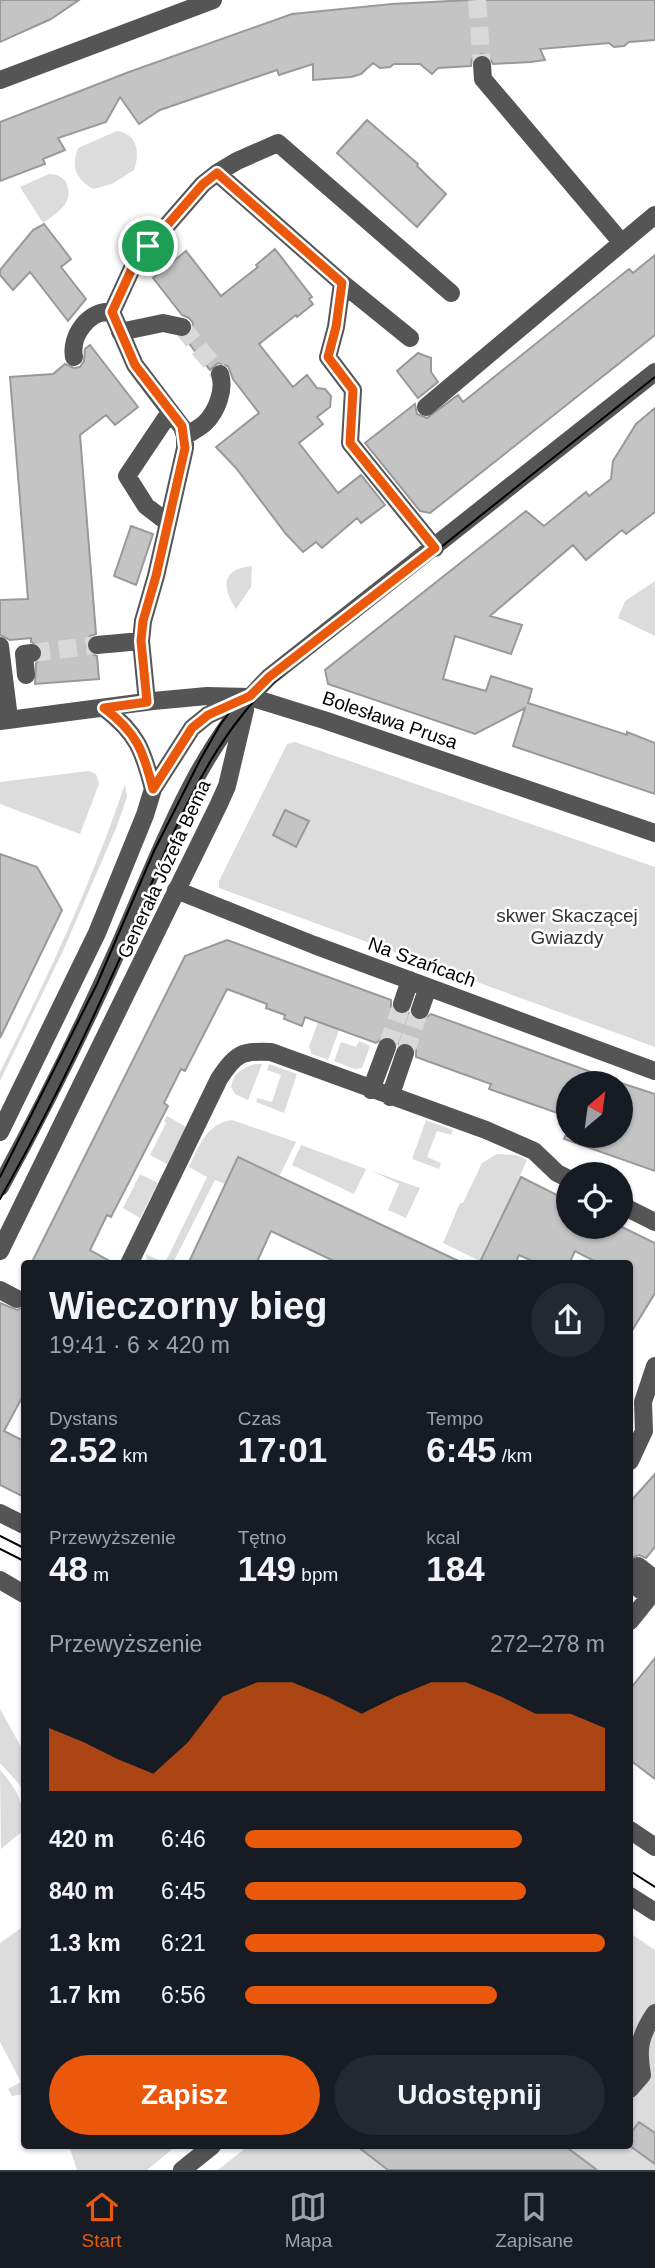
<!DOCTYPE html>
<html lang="pl">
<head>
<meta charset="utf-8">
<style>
	:root { --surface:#171b24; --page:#242831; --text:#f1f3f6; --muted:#9ea1a6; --line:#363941; --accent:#ea580c }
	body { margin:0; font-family:Arial,sans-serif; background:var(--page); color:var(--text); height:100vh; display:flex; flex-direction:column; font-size:26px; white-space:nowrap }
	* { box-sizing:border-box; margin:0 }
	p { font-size:23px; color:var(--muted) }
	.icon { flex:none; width:38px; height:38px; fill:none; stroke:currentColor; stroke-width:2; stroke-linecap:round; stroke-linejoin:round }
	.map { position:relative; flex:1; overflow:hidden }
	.side { position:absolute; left:21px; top:1260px; width:612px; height:889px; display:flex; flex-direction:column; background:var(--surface); border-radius:7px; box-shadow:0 2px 5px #0004 }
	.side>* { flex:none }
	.needle { width:46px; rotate:29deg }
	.buttons { position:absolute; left:556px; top:1071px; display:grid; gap:14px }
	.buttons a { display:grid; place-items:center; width:77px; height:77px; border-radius:50%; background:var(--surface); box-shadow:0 2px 5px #0004; font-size:35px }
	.pin { position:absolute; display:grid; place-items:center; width:60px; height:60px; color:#fff; margin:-30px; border:4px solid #fff; border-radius:50%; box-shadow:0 2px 7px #0007 }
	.round { display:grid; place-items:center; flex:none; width:74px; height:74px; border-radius:37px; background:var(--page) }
	.summary { display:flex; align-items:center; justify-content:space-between; height:119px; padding:0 28px }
	h1 { font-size:38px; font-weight:700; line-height:52px }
	.stats { display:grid; grid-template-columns:repeat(3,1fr); gap:10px; height:119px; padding:7px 28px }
	.stats div { display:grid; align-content:center }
	.stats b { font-size:35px; font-weight:700 }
	.stats small { font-size:19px; font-weight:400 }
	.stats p { font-size:19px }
	.chart { height:196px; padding:14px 28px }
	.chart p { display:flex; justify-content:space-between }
	.chart svg { width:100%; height:126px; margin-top:7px; fill:var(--accent); opacity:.7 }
	.button { display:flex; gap:14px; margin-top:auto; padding:14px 28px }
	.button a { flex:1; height:80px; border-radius:42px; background:var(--accent); color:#fff; font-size:28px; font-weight:700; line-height:80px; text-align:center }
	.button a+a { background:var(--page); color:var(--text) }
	ul { padding:0 28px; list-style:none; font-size:23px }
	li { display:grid; grid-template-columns:112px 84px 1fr; align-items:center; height:52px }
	li i { height:18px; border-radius:9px; background:var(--accent) }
	.dock { display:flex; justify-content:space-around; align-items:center; height:98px; border-top:2px solid var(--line); background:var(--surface); font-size:19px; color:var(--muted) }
	.dock a { display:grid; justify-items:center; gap:4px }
	.dock .on { color:var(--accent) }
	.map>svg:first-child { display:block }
	.green { fill:#dcdcdc }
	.building { fill:#c4c4c4; stroke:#999; stroke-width:2 }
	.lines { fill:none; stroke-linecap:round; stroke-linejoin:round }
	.minor-tunnel { stroke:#d9d9d9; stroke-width:18; stroke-dasharray:18 9; stroke-linecap:butt }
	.minor { stroke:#555; stroke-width:18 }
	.tram { stroke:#000; stroke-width:2 }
	.route-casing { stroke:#fff; stroke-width:14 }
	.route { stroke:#ea580c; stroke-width:9 }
	.labels { text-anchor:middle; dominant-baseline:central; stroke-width:5; stroke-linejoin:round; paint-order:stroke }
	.street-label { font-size:19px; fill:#000; stroke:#fff }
	.park-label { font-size:19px; fill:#333; stroke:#fff }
</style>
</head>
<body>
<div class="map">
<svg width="655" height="2170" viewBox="0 0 655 2170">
	<rect width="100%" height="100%" fill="#fff"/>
	<path class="green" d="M117,131C138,134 140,153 134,170L112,184L93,189C75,178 71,167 78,148Z
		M49,174L57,175L65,180C76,202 59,211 43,223L20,187Z
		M252,566L251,587L236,609C221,586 222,569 252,566Z
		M655,581V636L618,618L625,601Z
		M295,742L655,867V1047L219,888V881L287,744Z
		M88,771L96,774L99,784L80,834L0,804V782Z
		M125,784L127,797L117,826L63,951L0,1081V1072C48,977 92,882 125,784Z
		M318,1022L339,1030L328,1060L312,1054L309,1047Z
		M359,1041L370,1046L362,1068L355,1069L334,1061L341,1042L356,1047Z
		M256,1064H262L248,1100L235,1094L231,1087C233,1073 243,1067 256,1064Z
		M269,1064L297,1074L284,1113L256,1102L257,1098L272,1102L281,1075L267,1070Z
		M167,1116L186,1127L167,1164L150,1155L166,1123L164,1121Z
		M232,1120L296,1142L279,1177L238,1157L225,1184L215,1180L173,1263H147L146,1254L165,1263L207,1177L189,1167C199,1146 206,1124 232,1120Z
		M426,1120L453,1130L451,1135L437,1131L427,1157L441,1163L439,1169L412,1159Z
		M301,1145L366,1169L354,1194L292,1165Z
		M497,1154L516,1155L527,1160L520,1176L521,1177L480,1261L443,1243L460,1203H463L482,1163Z
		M372,1171L420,1188L406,1218L388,1210L399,1184Z
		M140,1174L158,1183L140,1218L123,1208Z
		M0,1709L24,1752V1797L20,1785L0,1763Z
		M0,1770C17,1789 25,1804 24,1830L1,1849Z
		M24,1926V2094L12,2096L8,2089L21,2082L0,2042V1943Z
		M630,1933L655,1950V2170H218L248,2146H630Z
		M69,2146H176L147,2170H77Z"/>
	<path class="building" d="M0,0H79L51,19L0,42Z
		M470,0H655V40L629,42L624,46L614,47L609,43L540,49L545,60L531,62L493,64L488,55L481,54L472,59L471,66L438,68L432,74L420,64H394L390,67L380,68L373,63L361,74L351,77L313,80V64L279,75L277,70L160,110L139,124L120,97L106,122L58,138L65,150L43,159L45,164L0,181V122L129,72L292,14L392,4Z
		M367,120L418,164L417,166L446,194L417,227L337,153Z
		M44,224L71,259L61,267L86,299L68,321L30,272L13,290L0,275V270L33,230Z
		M275,249L312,297L309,299L313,304L297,317L296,315L259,344L293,387L307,375L317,388L325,389L331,396L330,407L317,417L323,424L299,443L338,493L361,475L385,505L361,523L357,518L322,548L316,542L303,552L286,534L236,468L216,447L259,413L233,379L228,366L218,363L210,370L197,354L185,338L191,334L193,323L189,318L182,315L153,278L186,251L221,296L258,267L256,265Z
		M655,255V335L430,513L420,511L365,443L415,404L417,414L427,418L458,395L463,402L629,269L633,273Z
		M90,345L138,407L115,425L106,415L80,435L96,634L90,636L86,645L88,652L97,656L99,679L35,684L36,663L43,657L41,647L31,642V638L10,640L0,635V600L28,599L10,377L53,374L65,364L74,368L80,367L84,361L85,349Z
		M418,353L431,358V372L438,382L418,398L397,371Z
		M655,408V512L626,534L622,530L586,560L573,545L490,616L522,625L511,654L455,636L443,679L486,691L491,676L532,689L528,703L627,735V732L655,743V794L513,746L525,708L475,734L328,684L325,670L526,511L544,526L586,492L589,496L611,479L613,461L636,424Z
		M131,526L153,534L136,585L114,576Z
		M285,810L309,821L296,847L273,835Z
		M0,854L37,867L62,910L0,1038Z
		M227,940L391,1000V1007L398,1014L409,1013L416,1020L421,1021L431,1014L616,1081V1083H569V1117L489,1089L491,1084L416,1057V1050L409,1043L398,1044L392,1037L386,1036L376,1043L305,1017L302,1026L284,1019L285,1015L266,1008L267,1004L227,989L185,1071L181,1069L164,1103L168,1106L111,1217L107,1215L90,1250L115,1264H31L185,956Z
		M621,1083L655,1094V1171L564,1139L565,1136H621Z
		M238,1157L401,1234L465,1264H340L271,1231L256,1264H188Z
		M521,1177L569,1201V1227H622L655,1243V1293L630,1334V1264H600L575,1251L569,1264H539L519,1255L515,1264H479Z
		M0,1303L17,1310L24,1307V1394L4,1431L24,1441V1497L0,1485Z
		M655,1474V1547L646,1558L639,1555L630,1558V1502Z
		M655,1658V1779L630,1760V1689Z
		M639,2122L655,2133V2164L630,2146V2134Z
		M357,2146H565L597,2170H388Z"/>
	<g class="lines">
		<path class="minor-tunnel" d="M477,0L482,65
			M182,327L220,374
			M32,653L97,645
			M387,1047L402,1004
			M405,1053L420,1010"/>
		<path class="minor" d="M482,65L483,79L622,243
			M0,80L213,0
			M342,283L410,338
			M120,332L163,323L182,327
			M74,357C70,336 89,309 112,312
			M426,407L655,215
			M185,436C191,432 200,428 205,423C217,411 225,390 220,374
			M168,523L146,506L127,476L170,412
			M435,548L350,443L353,390L328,357L336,327L342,283L217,173L237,161L278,143L451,293
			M141,641L147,702
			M97,645L141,641L143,621L156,576L185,448V436L182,427L135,365L112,312L135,262L203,184L217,173
			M0,646L9,718
			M26,675L24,654L32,653
			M104,708C137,733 143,750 153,789
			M0,721L153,701L207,696L250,697L324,720L655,833
			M176,890L314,945L655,1071
			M402,1004L410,980
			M420,1010L428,987
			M371,1090L387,1047
			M390,1097L405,1053
			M0,1132L97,933L145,815L153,789L192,728L208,715L243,699
			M0,1187C42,1110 82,1030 118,949C160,855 194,752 269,677L655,372
			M621,1205L655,1222
			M0,1251L219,804L227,786L245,710
			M129,1264L219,1079C235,1054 242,1050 271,1052L486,1130L534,1151L557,1173L569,1179
			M0,1290L17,1299
			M630,1461L644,1431L643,1402L655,1366
			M0,1513L24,1525
			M638,1566L655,1579
			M0,1580L24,1594
			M630,1582L650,1597
			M630,1621L655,1590
			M630,1830L655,1847
			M630,1896L655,1912
			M630,2089L642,2075C637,2048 640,2035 655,2013
			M182,2170L212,2146"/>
		<path class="tram" d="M0,1177L97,984L154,851L200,760L220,725L237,702L261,678L304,644
			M0,1199C45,1120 84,1039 121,956C156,876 188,782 243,714C262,690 286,672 309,652L655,377
			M0,1536L24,1548
			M0,1549L24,1561
			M630,1871L655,1887"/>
	</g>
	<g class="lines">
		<defs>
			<path id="route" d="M217,173L342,283L336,327L328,357L353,390L350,443L435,548L269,677L250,696L208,715L192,728L153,789C143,750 137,733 104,708L147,702L141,641L143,621L156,576L185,448L182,426L135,365L112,312L135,262L203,184Z"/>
		</defs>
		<use href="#route" class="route-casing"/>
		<use href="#route" class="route"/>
	</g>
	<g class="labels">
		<g class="street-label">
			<text transform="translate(390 720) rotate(19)">Bolesława Prusa</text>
			<text transform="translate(164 869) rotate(-65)">Generała Józefa Bema</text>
			<text transform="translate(422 962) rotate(20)">Na Szańcach</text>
		</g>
		<g class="park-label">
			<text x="567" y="915">skwer Skaczącej<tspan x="567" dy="22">Gwiazdy</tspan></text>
		</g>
	</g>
</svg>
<div class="buttons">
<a><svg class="needle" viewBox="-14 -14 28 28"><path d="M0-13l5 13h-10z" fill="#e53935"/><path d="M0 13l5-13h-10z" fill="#9ea1a6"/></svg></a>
<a><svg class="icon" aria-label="locate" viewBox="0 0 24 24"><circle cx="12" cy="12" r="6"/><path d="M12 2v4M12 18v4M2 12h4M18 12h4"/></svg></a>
</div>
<div class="pin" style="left:148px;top:246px;background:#1e9e55"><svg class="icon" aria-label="arrive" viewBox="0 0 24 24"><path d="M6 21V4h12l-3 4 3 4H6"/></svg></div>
<section class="side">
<div class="summary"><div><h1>Wieczorny bieg</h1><p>19:41 · 6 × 420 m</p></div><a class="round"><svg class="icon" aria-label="share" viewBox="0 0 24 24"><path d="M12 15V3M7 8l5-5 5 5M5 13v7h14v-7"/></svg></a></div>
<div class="stats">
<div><p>Dystans</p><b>2.52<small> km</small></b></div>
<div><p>Czas</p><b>17:01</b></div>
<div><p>Tempo</p><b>6:45<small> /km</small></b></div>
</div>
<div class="stats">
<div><p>Przewyższenie</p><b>48<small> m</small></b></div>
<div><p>Tętno</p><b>149<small> bpm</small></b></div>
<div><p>kcal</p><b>184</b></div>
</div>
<div class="chart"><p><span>Przewyższenie</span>272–278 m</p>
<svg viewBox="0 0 160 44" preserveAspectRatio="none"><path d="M0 44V22L10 27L20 33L30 38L40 27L50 11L60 6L70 6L80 11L90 17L100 11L110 6L120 6L130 11L140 17L150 17L160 22V44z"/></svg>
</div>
<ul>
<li><b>420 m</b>6:46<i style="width:77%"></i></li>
<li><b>840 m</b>6:45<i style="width:78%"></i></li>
<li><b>1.3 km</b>6:21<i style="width:100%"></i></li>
<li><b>1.7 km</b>6:56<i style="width:70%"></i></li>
</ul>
<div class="button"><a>Zapisz</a><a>Udostępnij</a></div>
</section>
</div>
<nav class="dock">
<a class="on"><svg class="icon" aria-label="home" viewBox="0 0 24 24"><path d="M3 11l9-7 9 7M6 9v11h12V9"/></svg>Start</a>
<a><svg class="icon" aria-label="map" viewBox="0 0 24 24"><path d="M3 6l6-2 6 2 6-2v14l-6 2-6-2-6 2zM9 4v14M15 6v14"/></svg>Mapa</a>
<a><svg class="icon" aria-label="saved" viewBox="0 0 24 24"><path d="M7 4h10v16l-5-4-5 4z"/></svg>Zapisane</a>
</nav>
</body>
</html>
